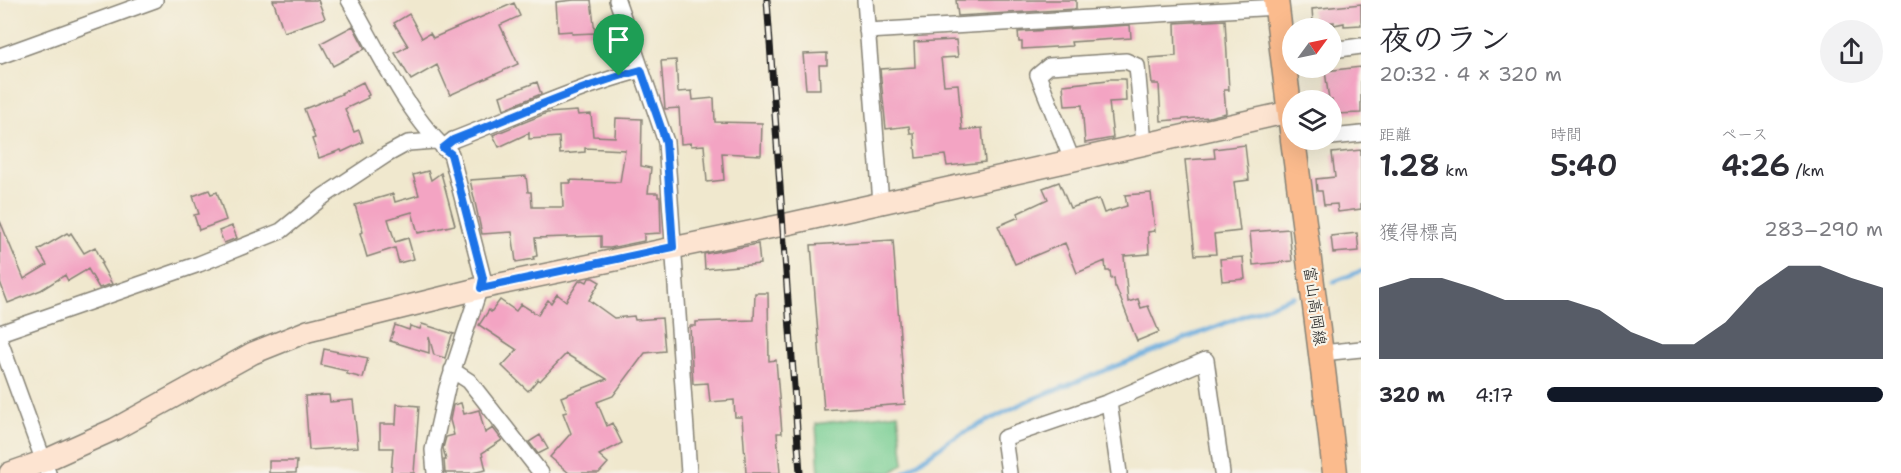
<!DOCTYPE html>
<html lang="ja">
<head>
<meta charset="utf-8">
<style>
	:root { --surface:#fff; --page:#f2f2f3; --text:#2b2b33; --muted:#7c7c81; --accent:#111827 }
	body { margin:0; font-family:"Shantell Sans","Klee One",sans-serif; background:var(--page); color:var(--text); height:100vh; display:flex; flex-direction:column; font-size:22px; white-space:nowrap }
	* { box-sizing:border-box; margin:0 }
	p { font-size:20px; color:var(--muted) }
	.icon { flex:none; width:33px; height:33px; fill:none; stroke:currentColor; stroke-width:2; stroke-linecap:round; stroke-linejoin:round }
	.map { position:relative; flex:1; overflow:hidden }
	.panel { display:flex; flex-direction:column; background:var(--surface); width:540px }
	.panel>* { flex:none }
	.needle { width:39px; rotate:57deg }
	.controls { position:absolute; left:1282px; top:18px; display:grid; gap:12px }
	.controls a { display:grid; place-items:center; width:60px; height:60px; border-radius:50%; background:var(--surface); box-shadow:0 6px 24px #0002; font-size:30px }
	.pin { position:absolute; display:grid; place-items:center; width:51px; height:51px; color:#fff; margin:-62px -26px; border-radius:50% 50% 50% 0; rotate:-45deg; box-shadow:0 0 6px #0007 }
	.pin .icon { rotate:45deg }
	.round { display:grid; place-items:center; flex:none; width:63px; height:63px; border-radius:32px; background:var(--page) }
	.overview { display:flex; align-items:center; justify-content:space-between; height:102px; padding:0 18px }
	h1 { font-size:33px; font-weight:600; line-height:45px }
	.metrics { display:grid; grid-template-columns:repeat(3,1fr); gap:9px; height:102px; padding:6px 18px }
	.metrics div { display:grid; align-content:center }
	.metrics b { font-size:30px; font-weight:600 }
	.metrics small { font-size:16px; font-weight:400 }
	.metrics p { font-size:16px }
	.chart { height:168px; padding:12px 18px }
	.chart p { display:flex; justify-content:space-between }
	.chart svg { width:100%; height:108px; margin-top:6px; fill:var(--accent); opacity:.7 }
	ul { padding:0 18px; list-style:none; font-size:20px }
	li { display:grid; grid-template-columns:96px 72px 1fr; align-items:center; height:45px }
	li i { height:15px; border-radius:8px; background:var(--accent) }
	main { display:flex; flex:1; min-height:0 }
	.map>svg:first-child { display:block }
	.green { fill:#77ce93; stroke:#4a7558; stroke-width:1.5 }
	.lines { fill:none; stroke-linecap:round; stroke-linejoin:round }
	.stream { stroke:#69abdd; stroke-width:4.5 }
	.building { fill:#f3a4c3 }
	.street-casing { stroke:#868275; stroke-width:18 }
	.secondary-casing { stroke:#868275; stroke-width:24 }
	.primary-casing { stroke:#868275; stroke-width:27 }
	.street { stroke:#fff; stroke-width:15 }
	.secondary { stroke:#fde4d1; stroke-width:21 }
	.primary { stroke:#fbbb8d; stroke-width:24 }
	.rail-casing { stroke:#1c1c1c; stroke-width:7 }
	.rail { stroke:#f7f3e8; stroke-width:4.5; stroke-dasharray:14; stroke-linecap:butt }
	.route-casing { stroke:#fff; stroke-width:12 }
	.route { stroke:#1a73e8; stroke-width:8 }
	.labels { text-anchor:middle; dominant-baseline:central; stroke-width:4.5; stroke-linejoin:round; paint-order:stroke }
	.street-label { font-size:16px; fill:#1c1c1c; stroke:#f7f3e8 }
</style>
</head>
<body>
<main>
<div class="map">
<svg width="1361" height="473" viewBox="0 0 1361 473">
	<rect width="100%" height="100%" fill="#f7f3e8"/>
	<filter id="ink" filterUnits="userSpaceOnUse"><feTurbulence type="fractalNoise" baseFrequency=".0167" numOctaves="2"/><feDisplacementMap in="SourceGraphic" scale="12" xChannelSelector="R" yChannelSelector="G"/><feConvolveMatrix kernelMatrix="1 2 1 2 8 2 1 2 1" color-interpolation-filters="sRGB"/></filter>
	<filter id="wash" filterUnits="userSpaceOnUse"><feTurbulence type="fractalNoise" baseFrequency=".008" numOctaves="4" result="noise"/><feDisplacementMap in="SourceGraphic" scale="24" xChannelSelector="R" yChannelSelector="G"/><feGaussianBlur stdDeviation="1.35" result="paint"/><feColorMatrix in="noise" values="0 0 0 0 0 0 0 0 0 0 0 0 0 0 0 0 0 1.4 0 .05"/><feComposite in="paint" operator="in"/></filter>
	<g filter="url(#wash)">
		<rect width="100%" height="100%" fill="#f0e8ce"/>
		<path class="green" d="M898,413L904,463L891,473H819L816,424Z"/>
		<g class="lines">
			<path class="stream" d="M1333,282L1361,271
				M904,473L951,439L1025,402L1294,296"/>
		</g>
		<g id="blocks">
			<path class="building" d="M273,0H318L325,18L284,32Z
				M574,0H591L595,33L572,34V31L558,32L556,2Z
				M956,0H1076V9L958,16Z
				M514,3L520,16L500,25L518,64L450,95L437,65L411,80L395,53L408,46L394,23L409,14L422,38L430,33L433,38Z
				M1361,4V25L1344,26V23L1334,25V22L1319,23V21L1313,22L1312,9Z
				M1225,20L1229,90H1224L1226,113L1209,117L1161,121L1159,84H1152L1149,58L1176,56L1175,23Z
				M1130,25L1131,38L1071,42L1072,46L1022,49V42H1019L1018,32Z
				M353,26L365,49L333,66L321,43Z
				M618,32L627,60L616,64L607,36Z
				M956,40L958,57L941,58L944,85L958,84L962,130L982,128L985,162L947,166L945,155L916,158L914,133H910L909,126L886,129L880,69L915,67L914,42Z
				M827,53V65H819L820,89H806L803,54Z
				M676,60L678,92L692,91L693,100L714,98L715,122L762,123L761,155L722,153L724,180L707,182L704,145L691,146V143L681,144L679,108L665,109L661,61Z
				M1361,67V113L1334,114V112H1332V100H1329L1325,71Z
				M1108,79H1125L1126,101L1109,102L1113,138L1085,143L1082,105L1065,106L1063,85L1108,80Z
				M363,82L369,95L367,96L368,98L345,109L354,132L359,130L363,142L342,152L341,150L319,158L312,139L315,138L304,109L342,94L341,93Z
				M537,82L541,94L504,109L500,96Z
				M577,111L578,115L591,114L593,136L615,137L616,118L642,119L641,166L651,168L648,193H658V197H660L661,233L644,234V241L610,248H601V236L535,238L537,256L533,257L534,259L516,262L512,232L482,234L470,180L526,176L528,192H531L532,207H563L562,183H571L570,180L620,182L625,150L585,148V152L560,154L559,137L529,139V133L499,147L493,135L547,113Z
				M1245,145L1249,180L1234,182L1240,231L1214,234L1216,254L1195,255L1185,160L1215,158L1214,149Z
				M1361,150V209L1338,212L1337,204L1324,205L1322,191H1317L1316,179L1335,177L1332,153Z
				M428,171L431,180L441,173L455,225L418,233L412,212L388,219L395,242L408,238L414,259L399,263L395,248L367,257L360,233L363,232L355,205L393,194L395,202L419,195L413,175Z
				M1059,182L1070,208L1099,199L1104,213L1127,206L1125,195L1151,193L1155,231L1148,232L1149,254L1124,256L1128,302L1138,299L1141,308L1148,306L1159,332L1137,341L1116,287H1115L1114,278L1111,279L1110,271H1106L1105,261L1077,273L1065,243L1015,264L998,226L1019,217L1018,213L1048,199L1043,188Z
				M209,190L211,194L217,192L226,220L199,230L194,215L199,214L193,196Z
				M0,221L24,279L47,265L38,250L67,233L69,235L71,233L84,253L95,247L103,263L101,264L112,284L99,288L88,269L68,281L65,275L41,290L8,303L0,282Z
				M232,226L237,238L224,243L219,231Z
				M1289,229L1292,261L1253,265L1250,232Z
				M1357,233L1359,251L1333,253L1331,236Z
				M893,240L905,404L824,410L811,245Z
				M758,244L760,264L705,269L704,254Z
				M1243,257L1245,279L1222,281L1220,259Z
				M589,278H593L600,282L589,300L614,318L634,316L635,320L662,318L665,351L645,353L613,396L597,402L607,426L612,423L622,443L599,455L608,463L599,473H569L550,457L571,433L563,413L567,412L561,397L607,379L566,354L540,381L538,379L528,391L502,366L517,350L479,325L489,310L491,312L500,300L516,311L521,304L538,315L548,300L551,303L557,294L566,301L579,281L583,280L587,282Z
				M755,293H768L769,361L776,360L782,433H777L780,473H746L742,417H735L734,400L710,402L708,383L693,384L690,326H696V322L754,320Z
				M422,324L454,334L452,335L445,358L434,355L429,337V353L390,341L395,325L409,330L410,326L420,329Z
				M324,349L368,358L363,378L347,374V371L321,365Z
				M329,395L330,402L353,400L358,447L309,450L305,396Z
				M461,403L464,414L479,410L485,433L493,428L502,440L482,453L486,470L472,473H445L444,460H446L443,448L446,437L454,435L450,420L453,405Z
				M397,404L419,406L414,473H391L393,448H380V424H396Z
				M540,435L548,449L538,454L529,442Z
				M269,461H297L296,473H269Z"/>
		</g>
	</g>
	<g filter="url(#ink)">
		<use href="#blocks" fill-opacity="0" stroke="#868275" stroke-width="1.5"/>
		<g class="lines">
			<defs>
				<path id="street" d="M349,0C377,48 409,119 451,154L483,278L447,388L433,450L435,473
					M617,0L666,142L689,473
					M865,0L881,203
					M867,31L1277,7
					M1332,50L1361,46
					M0,56L155,0
					M1332,137L1361,134
					M1294,142L1316,140
					M443,148L453,140C515,116 577,87 641,70
					M1072,160L1038,75L1049,66L1126,61L1137,66L1144,144
					M0,333L199,264L281,231L324,196L386,155L408,143L435,141
					M0,341L48,473
					M1322,353L1361,349
					M452,370L469,381L541,473
					M1109,402L1206,360L1222,473
					M1009,473L1004,438L1109,402L1119,473"/>
				<path id="secondary" d="M10,473L44,461L115,429L253,353L308,331L481,288L783,225L1289,112"/>
				<path id="primary" d="M1276,0L1293,139
					M1293,140C1308,251 1323,362 1335,473"/>
			</defs>
			<use href="#street" class="street-casing"/>
			<use href="#secondary" class="secondary-casing"/>
			<use href="#primary" class="primary-casing"/>
			<use href="#street" class="street"/>
			<use href="#secondary" class="secondary"/>
			<use href="#primary" class="primary"/>
			<defs>
				<path id="rail" d="M767,0L800,473"/>
			</defs>
			<use href="#rail" class="rail-casing"/>
			<use href="#rail" class="rail"/>
		</g>
	</g>
	<g class="lines" filter="url(#ink)">
		<defs>
			<path id="route" d="M641,70L666,142L673,247L481,288L483,278L451,154L443,148L453,140C515,116 577,87 641,70Z"/>
		</defs>
		<use href="#route" class="route-casing"/>
		<use href="#route" class="route"/>
	</g>
	<g class="labels">
		<g class="street-label">
			<text transform="translate(1315 306) rotate(82)">富山高岡線</text>
		</g>
	</g>
</svg>
<div class="controls">
<a><svg class="needle" viewBox="-14 -14 28 28"><path d="M0-13l5 13h-10z" fill="#e53935"/><path d="M0 13l5-13h-10z" fill="#7c7c81"/></svg></a>
<a><svg class="icon" aria-label="layers" viewBox="0 0 24 24"><path d="M12 4l9 5-9 5-9-5zM3 14l9 5 9-5"/></svg></a>
</div>
<div class="pin" style="left:619px;top:76px;background:#1e9e55"><svg class="icon" aria-label="arrive" viewBox="0 0 24 24"><path d="M6 21V4h12l-3 4 3 4H6"/></svg></div>
</div>
<section class="panel">
<div class="overview"><div><h1>夜のラン</h1><p>20:32 · 4 × 320 m</p></div><a class="round"><svg class="icon" aria-label="share" viewBox="0 0 24 24"><path d="M12 15V3M7 8l5-5 5 5M5 13v7h14v-7"/></svg></a></div>
<div class="metrics">
<div><p>距離</p><b>1.28<small> km</small></b></div>
<div><p>時間</p><b>5:40</b></div>
<div><p>ペース</p><b>4:26<small> /km</small></b></div>
</div>
<div class="chart"><p><span>獲得標高</span>283–290 m</p>
<svg viewBox="0 0 160 44" preserveAspectRatio="none"><path d="M0 44V15L10 11L20 11L30 15L40 20L50 20L60 20L70 24L80 33L90 38L100 38L110 29L120 15L130 6L140 6L150 11L160 15V44z"/></svg>
</div>
<ul>
<li><b>320 m</b>4:17<i style="width:100%"></i></li>
</ul>
</section>
</main>
</body>
</html>
